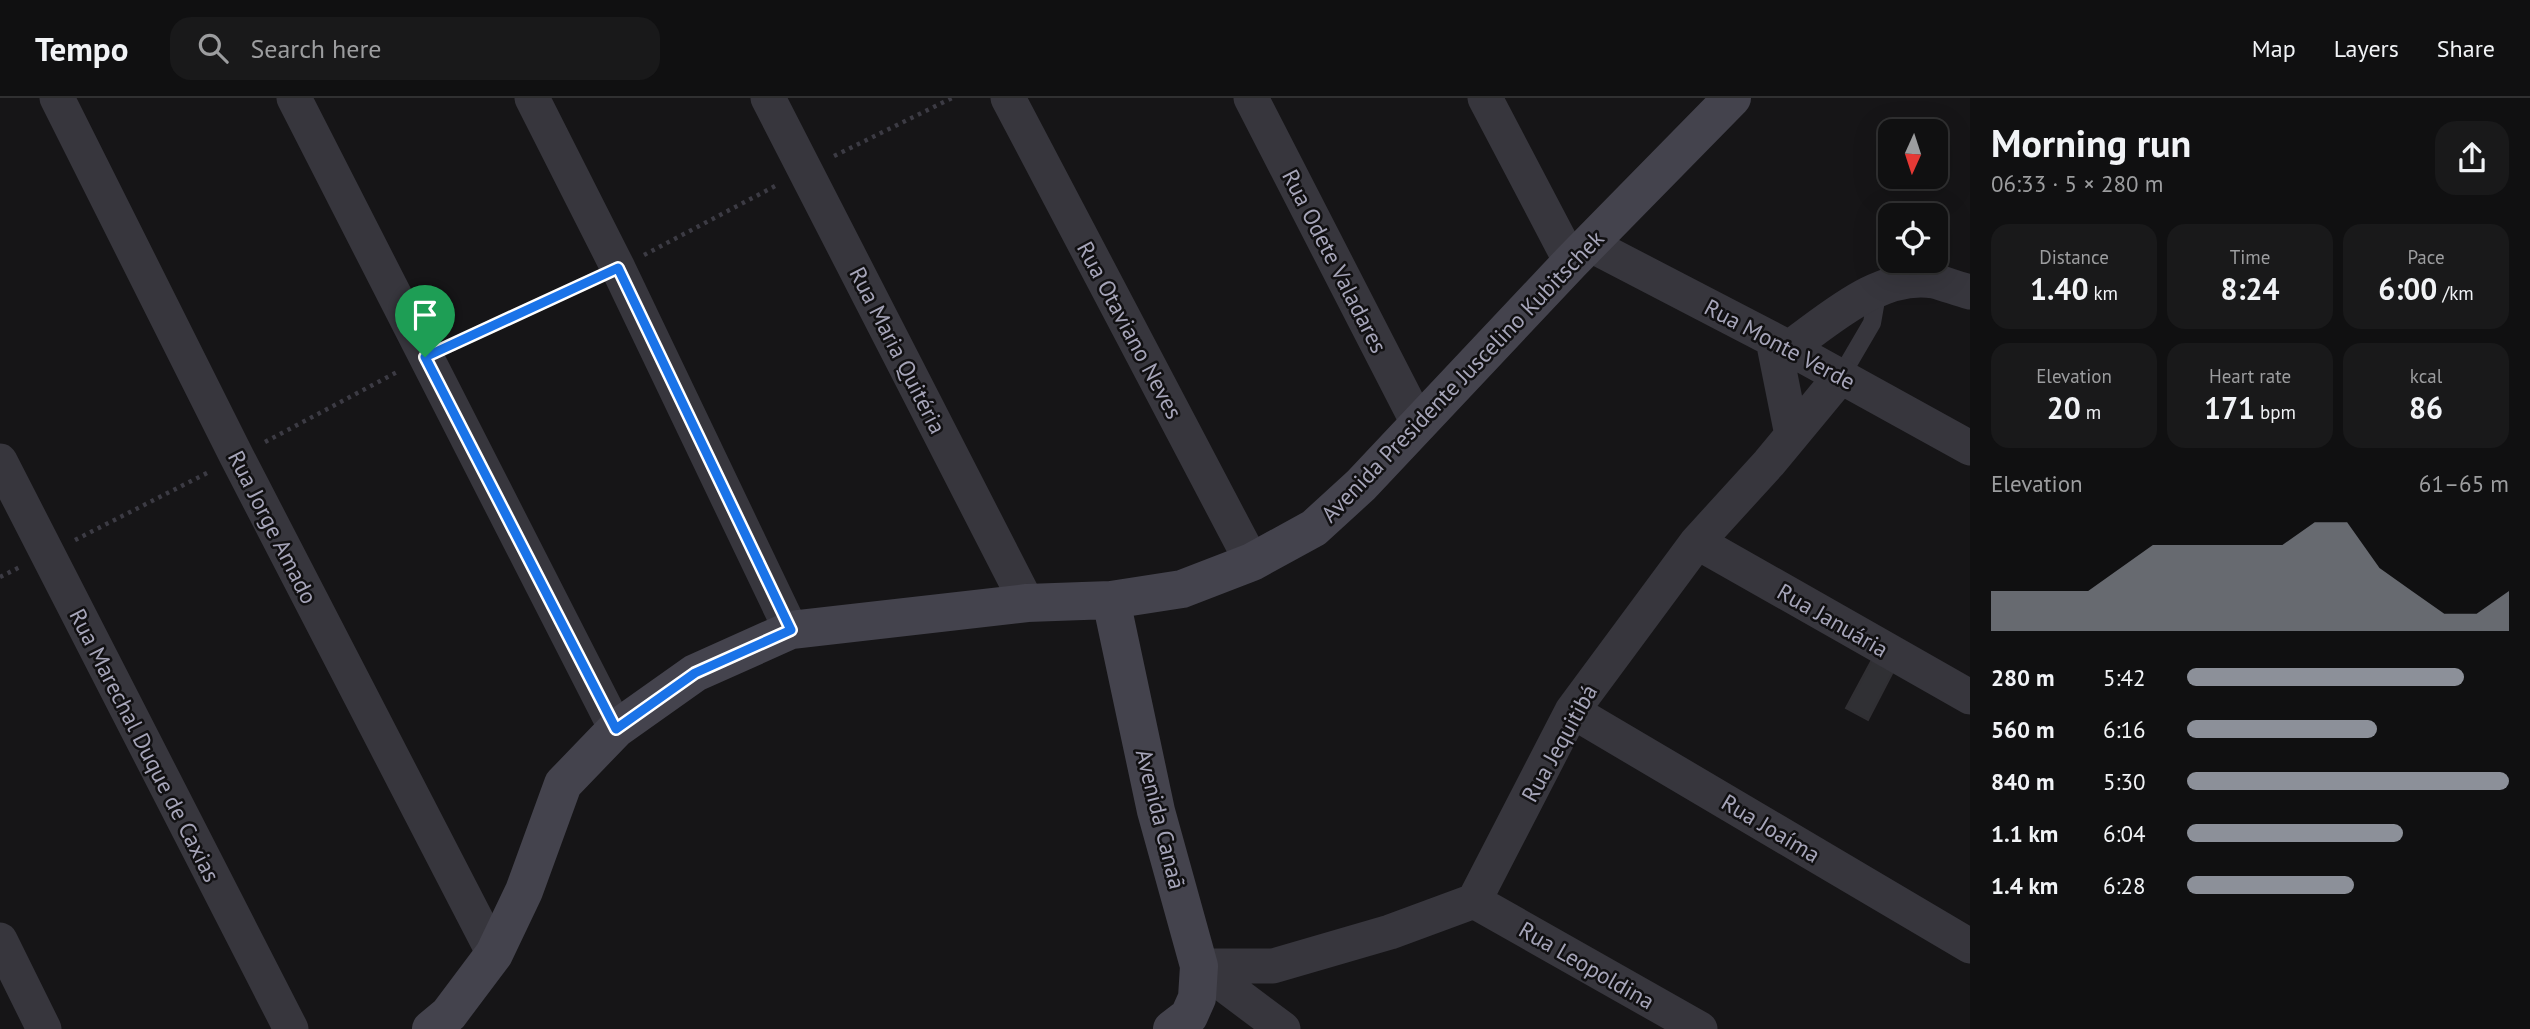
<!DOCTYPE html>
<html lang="en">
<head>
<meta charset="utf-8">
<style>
	:root { --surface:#101011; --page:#19191a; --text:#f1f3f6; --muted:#9c9d9f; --line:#303031; --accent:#8c9099 }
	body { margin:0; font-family:"PT Sans",sans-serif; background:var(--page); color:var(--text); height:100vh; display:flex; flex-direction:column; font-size:26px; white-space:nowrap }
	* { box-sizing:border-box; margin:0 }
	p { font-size:23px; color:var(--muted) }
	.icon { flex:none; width:38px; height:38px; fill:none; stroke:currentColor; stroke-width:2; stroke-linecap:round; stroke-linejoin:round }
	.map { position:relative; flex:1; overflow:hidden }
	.panel { display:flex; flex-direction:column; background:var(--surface); width:560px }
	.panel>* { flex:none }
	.needle { width:46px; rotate:183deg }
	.controls { position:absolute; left:1878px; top:21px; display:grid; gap:14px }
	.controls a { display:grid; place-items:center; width:70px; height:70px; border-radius:14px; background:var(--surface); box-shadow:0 7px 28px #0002,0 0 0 2px var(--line); font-size:35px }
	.pin { position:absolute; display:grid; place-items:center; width:60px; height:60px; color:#fff; margin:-72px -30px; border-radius:50% 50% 50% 0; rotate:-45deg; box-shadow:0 0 7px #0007 }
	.pin .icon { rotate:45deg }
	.round { display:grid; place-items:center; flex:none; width:74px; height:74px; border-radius:21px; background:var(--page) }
	.head { display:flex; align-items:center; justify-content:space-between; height:119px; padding:0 21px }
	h1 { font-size:38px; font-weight:700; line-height:52px }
	.metrics { display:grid; grid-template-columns:repeat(3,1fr); gap:10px; height:119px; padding:7px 21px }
	.metrics div { display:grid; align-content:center; border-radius:18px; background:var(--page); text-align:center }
	.metrics b { font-size:30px; font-weight:700 }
	.metrics small { font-size:19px; font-weight:400 }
	.metrics p { font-size:19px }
	.chart { height:196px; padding:14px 21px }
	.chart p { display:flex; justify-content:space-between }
	.chart svg { width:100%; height:126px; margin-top:7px; fill:var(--accent); opacity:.7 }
	ul { padding:0 21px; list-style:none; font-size:23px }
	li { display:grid; grid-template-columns:112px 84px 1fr; align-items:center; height:52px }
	li i { height:18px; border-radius:9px; background:var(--accent) }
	header { display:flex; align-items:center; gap:42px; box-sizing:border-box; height:98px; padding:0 35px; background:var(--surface); border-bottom:2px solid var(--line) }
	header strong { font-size:33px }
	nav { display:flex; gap:38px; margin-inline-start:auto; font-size:24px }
	.search { width:490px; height:63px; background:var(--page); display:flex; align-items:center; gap:18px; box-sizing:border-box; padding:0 24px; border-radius:21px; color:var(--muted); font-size:26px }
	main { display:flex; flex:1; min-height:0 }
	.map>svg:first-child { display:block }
	.building { fill:#303034; stroke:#302f33; stroke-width:2 }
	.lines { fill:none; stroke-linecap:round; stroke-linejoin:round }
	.path { stroke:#3c3b44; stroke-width:4.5; stroke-dasharray:3.5 5; stroke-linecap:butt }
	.lane { stroke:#37363d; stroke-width:18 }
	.street { stroke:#37363d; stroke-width:35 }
	.secondary { stroke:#44434d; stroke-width:38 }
	.route-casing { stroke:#fff; stroke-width:14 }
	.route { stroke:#1a73e8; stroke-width:9 }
	.labels { text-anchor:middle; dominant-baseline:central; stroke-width:5; stroke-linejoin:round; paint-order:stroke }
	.street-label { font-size:23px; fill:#a6a5b9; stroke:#111012 }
</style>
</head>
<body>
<header>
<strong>Tempo</strong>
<div class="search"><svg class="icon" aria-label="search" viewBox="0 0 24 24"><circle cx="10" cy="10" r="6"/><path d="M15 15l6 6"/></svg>Search here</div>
<nav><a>Map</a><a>Layers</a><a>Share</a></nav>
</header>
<main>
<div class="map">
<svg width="1970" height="931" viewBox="0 0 1970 931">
	<rect width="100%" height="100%" fill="#161517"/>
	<path class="building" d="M1873,560L1894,572L1868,622L1846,610Z"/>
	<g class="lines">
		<path class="path" d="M834,58L952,0
			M644,157L779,86
			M454,246L589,183
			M265,344L399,273
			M75,442L211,373
			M0,479L20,469"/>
		<path class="lane" d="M1841,278L1872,225L1878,191"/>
		<path class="street" d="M57,0L237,359L494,856
			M294,0L616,631
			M532,0L618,170L791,532
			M768,0L1027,505
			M1008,0L1252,464
			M1251,0L1419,327
			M1485,0L1571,164
			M1589,146L1789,250L1970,350
			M1773,242L1792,337
			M1789,250C1829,222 1880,174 1934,183C1946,186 1958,191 1970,194
			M0,363L291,931
			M1697,444L1970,599
			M1572,613L1970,848
			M1474,803L1700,931
			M0,842L44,931
			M1199,868H1273L1390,834L1474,803L1572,613L1697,444L1769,365L1841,278
			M1199,868L1283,931"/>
		<path class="secondary" d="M1111,502L1156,713L1199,868L1197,900L1189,918L1172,931
			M431,931L449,916L494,856L524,793L563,686L616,631L695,575L791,532L1027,505L1111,502L1182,491L1252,464L1314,430L1361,387L1571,164L1732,0"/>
	</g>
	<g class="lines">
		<defs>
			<path id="route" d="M618,170L791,532L695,575L616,631L425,259Z"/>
		</defs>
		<use href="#route" class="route-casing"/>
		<use href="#route" class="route"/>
	</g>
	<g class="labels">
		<g class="street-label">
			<text transform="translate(1335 163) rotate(63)">Rua Odete Valadares</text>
			<text transform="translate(1130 232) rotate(62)">Rua Otaviano Neves</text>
			<text transform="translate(1780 246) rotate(28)">Rua Monte Verde</text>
			<text transform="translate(898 252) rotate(63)">Rua Maria Quitéria</text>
			<text transform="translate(1462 278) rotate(-46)">Avenida Presidente Juscelino Kubitschek</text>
			<text transform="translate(273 429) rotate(63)">Rua Jorge Amado</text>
			<text transform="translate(1833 522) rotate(30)">Rua Januária</text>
			<text transform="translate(1559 645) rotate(-61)">Rua Jequitibá</text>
			<text transform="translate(145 647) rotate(63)">Rua Marechal Duque de Caxias</text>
			<text transform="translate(1161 721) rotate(76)">Avenida Canaã</text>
			<text transform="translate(1771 730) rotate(31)">Rua Joaíma</text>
			<text transform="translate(1587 867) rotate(30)">Rua Leopoldina</text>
		</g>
	</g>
</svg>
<div class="controls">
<a><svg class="needle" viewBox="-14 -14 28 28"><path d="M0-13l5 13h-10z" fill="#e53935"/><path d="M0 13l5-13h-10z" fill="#9c9d9f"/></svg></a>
<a><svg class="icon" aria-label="locate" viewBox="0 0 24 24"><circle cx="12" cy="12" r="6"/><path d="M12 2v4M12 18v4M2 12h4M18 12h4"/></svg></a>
</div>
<div class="pin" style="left:425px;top:259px;background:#1e9e55"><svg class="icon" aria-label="arrive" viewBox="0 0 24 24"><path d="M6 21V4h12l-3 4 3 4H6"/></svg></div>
</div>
<section class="panel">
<div class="head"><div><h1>Morning run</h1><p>06:33 · 5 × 280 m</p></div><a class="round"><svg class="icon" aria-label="share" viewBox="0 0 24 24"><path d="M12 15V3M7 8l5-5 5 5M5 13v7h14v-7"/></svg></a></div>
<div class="metrics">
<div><p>Distance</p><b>1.40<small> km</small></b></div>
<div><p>Time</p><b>8:24</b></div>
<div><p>Pace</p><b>6:00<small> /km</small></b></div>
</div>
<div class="metrics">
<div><p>Elevation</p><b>20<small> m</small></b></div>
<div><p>Heart rate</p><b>171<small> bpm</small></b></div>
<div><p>kcal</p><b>86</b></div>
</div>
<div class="chart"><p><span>Elevation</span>61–65 m</p>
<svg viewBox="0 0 160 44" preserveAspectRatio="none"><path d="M0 44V30L10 30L20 30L30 30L40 22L50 14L60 14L70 14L80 14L90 14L100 6L110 6L120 22L130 30L140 38L150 38L160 30V44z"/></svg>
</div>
<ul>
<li><b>280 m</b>5:42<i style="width:86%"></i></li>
<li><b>560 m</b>6:16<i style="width:59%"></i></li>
<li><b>840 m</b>5:30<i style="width:100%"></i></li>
<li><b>1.1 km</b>6:04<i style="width:67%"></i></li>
<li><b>1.4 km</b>6:28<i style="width:52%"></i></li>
</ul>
</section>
</main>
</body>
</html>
